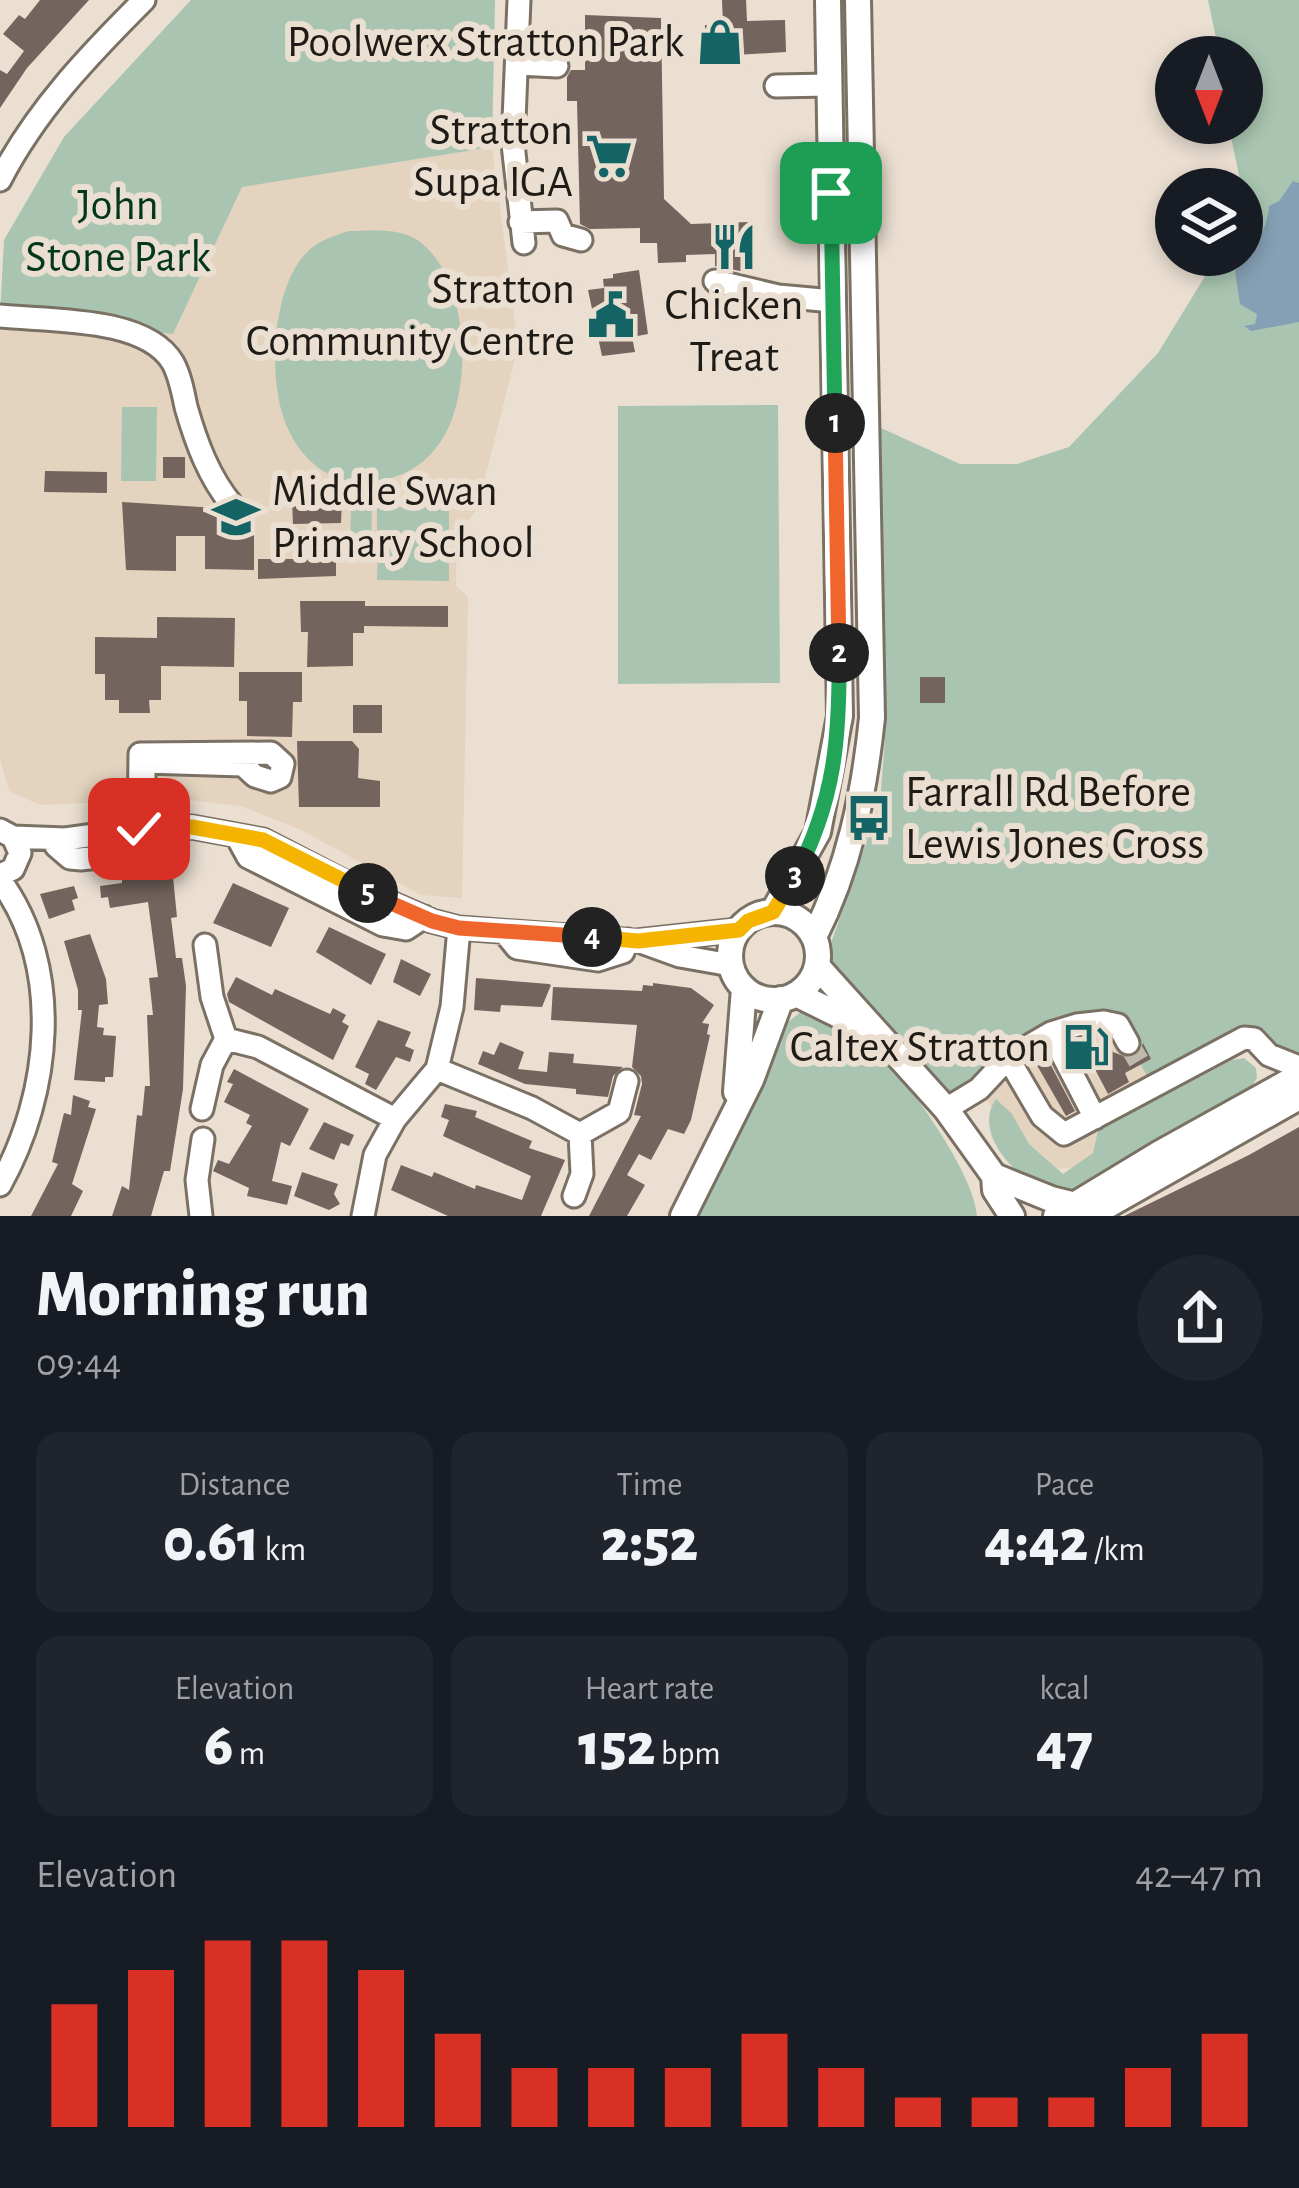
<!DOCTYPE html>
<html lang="en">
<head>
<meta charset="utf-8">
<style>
	:root { --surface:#171b24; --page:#20242c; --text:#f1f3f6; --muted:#9ea1a6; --accent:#d93025 }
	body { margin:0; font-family:"Alegreya Sans",sans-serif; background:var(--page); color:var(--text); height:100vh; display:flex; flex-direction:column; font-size:45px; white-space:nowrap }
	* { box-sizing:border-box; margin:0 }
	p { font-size:39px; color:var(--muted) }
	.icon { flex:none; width:66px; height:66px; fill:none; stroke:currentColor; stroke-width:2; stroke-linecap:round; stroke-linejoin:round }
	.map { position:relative; height:1216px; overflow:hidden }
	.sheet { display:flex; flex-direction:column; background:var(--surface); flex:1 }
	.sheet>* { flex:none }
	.needle { width:78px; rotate:180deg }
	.buttons { position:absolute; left:1155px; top:36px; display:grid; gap:24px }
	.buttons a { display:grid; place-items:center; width:108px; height:108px; border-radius:50%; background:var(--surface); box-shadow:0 6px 18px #0003; font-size:60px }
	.pin { position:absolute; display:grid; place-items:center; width:102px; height:102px; color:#fff; margin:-51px; border-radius:24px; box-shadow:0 6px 18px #0006 }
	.km { position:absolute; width:60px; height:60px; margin:-30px; border-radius:50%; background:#222; color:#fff; font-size:33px; line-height:60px; text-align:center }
	.round { display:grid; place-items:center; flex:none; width:126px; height:126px; border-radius:63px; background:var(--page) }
	.headline { display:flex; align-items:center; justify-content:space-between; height:204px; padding:0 36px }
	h1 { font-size:66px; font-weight:800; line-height:90px }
	.metrics { display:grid; grid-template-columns:repeat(3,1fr); gap:18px; height:204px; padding:12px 36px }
	.metrics div { display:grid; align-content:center; border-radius:24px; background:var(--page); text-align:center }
	.metrics b { font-size:60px; font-weight:800 }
	.metrics small { font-size:33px; font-weight:400 }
	.metrics p { font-size:33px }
	.chart { height:336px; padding:24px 36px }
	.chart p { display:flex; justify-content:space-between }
	.chart svg { width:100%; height:216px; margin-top:12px; stroke:var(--accent); stroke-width:6 }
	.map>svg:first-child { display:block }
	.built { fill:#e3d3bf }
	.green { fill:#a9c5b1 }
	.water { fill:#85a0b4 }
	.building { fill:#74645e }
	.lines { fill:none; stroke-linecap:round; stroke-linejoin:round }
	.minor-tunnel { stroke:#c1b8ac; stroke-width:21; stroke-dasharray:21 10; stroke-linecap:butt }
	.minor-casing { stroke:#7b7064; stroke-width:27 }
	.major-casing { stroke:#7b7064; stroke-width:30 }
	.minor { stroke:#fff; stroke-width:21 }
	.major { stroke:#fff; stroke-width:24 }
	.split-1-casing { stroke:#fff; stroke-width:24 }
	.split-2-casing { stroke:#fff; stroke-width:24 }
	.split-3-casing { stroke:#fff; stroke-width:24 }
	.split-4-casing { stroke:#fff; stroke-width:24 }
	.split-5-casing { stroke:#fff; stroke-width:24 }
	.split-6-casing { stroke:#fff; stroke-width:24 }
	.split-1 { stroke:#22a559; stroke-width:15 }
	.split-2 { stroke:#f0652b; stroke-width:15 }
	.split-3 { stroke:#22a559; stroke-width:15 }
	.split-4 { stroke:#f5b400; stroke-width:15 }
	.split-5 { stroke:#f0652b; stroke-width:15 }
	.split-6 { stroke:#f5b400; stroke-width:15 }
	.labels { text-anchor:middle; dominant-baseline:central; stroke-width:12; stroke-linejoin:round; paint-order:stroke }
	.poi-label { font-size:45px; fill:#1f1b16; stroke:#eadfd1; text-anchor:end }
	.park-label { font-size:45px; fill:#03371b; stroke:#eadfd1 }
</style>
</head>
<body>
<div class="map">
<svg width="1299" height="1216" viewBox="0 0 1299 1216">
	<rect width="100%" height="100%" fill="#eadfd1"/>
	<path class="built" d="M492,147L518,346L477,510L465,524L457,525L456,586L468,597L462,898L421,895L299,829L241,806L181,799L40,805L9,791L0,759V317L173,334L242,186Z
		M1103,1006L1170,1104L1077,1168L1034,1169L979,1089Z"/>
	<path class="green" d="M191,0H495L492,147L242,187L173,334L0,317L4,240L64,137Z
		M1208,0H1299V1067L1254,1039L1153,1086L1118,1025H1077L946,1109L831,962L830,946L880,803L885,739L881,428L960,464H1017L1069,447L1158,353L1218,255H1242V189L1228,123H1242V57H1220Z
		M349,231C371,231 400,227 419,241C470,279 475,395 439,444C419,472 393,481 361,482C329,482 304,461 290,433C266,389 270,288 308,251C320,240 333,236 349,231Z
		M778,405L780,683L618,684V406Z
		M122,407H157L156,481H121Z
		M351,503H372L371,558L350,559Z
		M377,507H449V541H444V546L449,547V581L377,580L378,546H383V542L377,541Z
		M806,1008C822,1015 842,1021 857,1032C894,1059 975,1171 977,1216H691L788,1022Z
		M1244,1058L1256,1068L1257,1078L1250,1089L1147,1145L1075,1196C1061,1191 1041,1188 1029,1180C1003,1163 976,1127 996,1099L1012,1114L1029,1144L1063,1174L1093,1153L1098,1131L1232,1060Z"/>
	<path class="water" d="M1293,181L1299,183V322L1251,331L1244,326L1255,324L1257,314L1240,304L1235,271C1251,256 1268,229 1269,206L1279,201Z"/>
	<path class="building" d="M40,0H89L27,68L0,108V70L7,74L24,51L3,34L19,15L25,19Z
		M722,0H746L747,21L785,20L786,52L705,57V25H723Z
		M585,15L661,18L664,199L691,224L749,222L750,273L715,266V254L686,255V262L658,263L657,243H640V228L590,229L580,224L577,101H567V77L571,70H585Z
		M639,270L648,334L632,337L635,352L602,356L588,290L604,288L603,279L613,278V274Z
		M163,457H185V478H163Z
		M45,471L107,472V493L44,492Z
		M321,500H342L341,523L293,524L292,501Z
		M122,502L216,508L219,522L254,523V570L205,569V536H176V571L126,570Z
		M313,554H336V576L258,579V559H312Z
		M300,601H365V606H448V627L364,626V633H353V666L307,667L308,632H301Z
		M157,617L235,618L234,667L161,666V700H149L150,713H119V700H105V674H95V637L157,638Z
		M239,672H302V702H293L292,737L247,736V701H239Z
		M920,677H945V703H920Z
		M353,705H382V733H353Z
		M297,741H352L359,749L358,778L380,781V807H299Z
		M135,876V880L173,877L177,917L171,918L176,958H182L186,986L183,1089L170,1171H164L151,1216H112L122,1186L129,1190L137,1115L142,1116L145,1086H150L147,1015H153L149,978L158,977L148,902L110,908L108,897L101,898L100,886L122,883V877Z
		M233,883L289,908L271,947L213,923Z
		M74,886L78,898L72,900L75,910L49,919L40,894Z
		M329,927L386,954L371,985L316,952Z
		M90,934L106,979L108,1004L99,1005L97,1027L104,1028L103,1035L116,1036L113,1077H105V1082L74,1080L82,1010H78V990L64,941Z
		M401,959L431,974L420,996L393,982Z
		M236,977L272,995L275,989L330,1014L333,1008L346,1015L342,1022L349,1026L333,1060L229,1002L227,994Z
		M476,978L549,984L551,985L542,1007L501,1005L500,1012L474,1010Z
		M653,983L691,988L714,1005L702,1023L709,1024L707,1034L710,1035L691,1120L684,1134L668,1129L651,1160L639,1154L627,1175L645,1185L627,1216H589L641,1116L634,1115L642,1084L641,1076L632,1067L637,1025L551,1020L553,987L642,991L643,985L653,986Z
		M378,1020L411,1032L405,1046L414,1050L410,1062L396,1057L376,1090L365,1084L369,1074L355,1067Z
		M500,1042L524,1052L518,1069L547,1072L549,1052L574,1054L573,1063L623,1067L613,1076L608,1097L576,1094V1089L525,1084L478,1064L483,1051L494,1055Z
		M1143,1043L1151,1059L1125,1073L1129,1082L1108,1094L1088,1056L1109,1044L1113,1052L1129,1058L1140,1052Z
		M1045,1054L1075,1111L1066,1116L1034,1060Z
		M234,1069L309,1109L290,1146L281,1142L272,1181L292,1186L287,1205L247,1196L249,1188L213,1171L218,1160L229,1164L252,1126L246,1123L250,1115L224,1102L233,1084L227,1082Z
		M73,1095L90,1101L88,1107L96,1109L72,1184L83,1191L71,1216H31L58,1164L52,1162L64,1113L71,1115Z
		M445,1104L477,1111L475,1117L532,1141L529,1148L565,1160L541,1216H448L391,1190L401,1165L432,1177L434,1172L475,1189L476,1185L522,1200L531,1176L443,1136L449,1120L441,1117Z
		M324,1122L354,1135L349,1146L341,1143L334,1160L309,1149Z
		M1299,1127V1216H1124L1249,1155Z
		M302,1172L338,1184L334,1194L340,1204L329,1210L294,1196Z"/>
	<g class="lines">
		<path class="minor-tunnel" d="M1128,1043L1141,1065"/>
		<defs>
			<path id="minor" d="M519,0L513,144L524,243
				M518,64L557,66
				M776,86L829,85
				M0,180C36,110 89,55 144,0
				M520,222L557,221L563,235L581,240
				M715,281L778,296L833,301
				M0,316C47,321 146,316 173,363C180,376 183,392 186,407C196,442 209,478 233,506
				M139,829L140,754L271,753L283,764L280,777L271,781L255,776L243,765L144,762V828
				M0,830L13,837L20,853L13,869L0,875
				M236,835L248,857L383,925L406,929L424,917
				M13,837L65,839L139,829L192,827L263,840L356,888L432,921L459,928L637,941L739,930
				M56,846L70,858L81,859C115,855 160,860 176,827
				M0,880C64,967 51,1094 0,1185
				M504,932L517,948L598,960L623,952L628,940
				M644,943L680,956L731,965
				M1051,1033L1095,1118
				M226,1039L258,1047L395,1119
				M1008,1058L1042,1116L1064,1134L1244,1038L1254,1039L1269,1055L1299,1067
				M437,1069L532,1108L580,1134
				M202,1109L212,1065L226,1039L212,997L205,945
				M946,1109L979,1089L1008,1058L1051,1033L1077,1025L1104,1022L1118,1025L1128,1043
				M574,1196L582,1174L580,1134L619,1112L627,1081
				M201,1216L197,1180L203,1139
				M363,1216L375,1155L395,1119L437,1069L452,1007L459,928"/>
			<path id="major" d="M773,912L818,832L840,716L828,0
				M730 956a44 44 0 1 1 88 0a44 44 0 1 1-88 0Z
				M814,937C849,868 864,795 872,718L858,0
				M817,966L946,1109L994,1176L995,1190L1012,1216
				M796,994L871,1031
				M736,1092L744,988
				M994,1176L1051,1199L1075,1205
				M683,1216L751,1080L781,999
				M1056,1216L1160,1153L1299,1076
				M1089,1216L1299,1097"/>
		</defs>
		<use href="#minor" class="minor-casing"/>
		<use href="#major" class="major-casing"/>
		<use href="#minor" class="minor"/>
		<use href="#major" class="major"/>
	</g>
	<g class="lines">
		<defs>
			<path id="split-1" d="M831,193L835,423"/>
			<path id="split-2" d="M835,423L839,653"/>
			<path id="split-3" d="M795,876C835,801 840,737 839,653"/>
			<path id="split-4" d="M592,937L638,941L739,930L748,921L773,912L795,876"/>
			<path id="split-5" d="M368,893L432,921L459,928L592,937"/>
			<path id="split-6" d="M139,829L192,827L263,840L368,893"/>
		</defs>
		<use href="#split-1" class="split-1-casing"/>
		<use href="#split-2" class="split-2-casing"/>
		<use href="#split-3" class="split-3-casing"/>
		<use href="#split-4" class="split-4-casing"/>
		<use href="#split-5" class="split-5-casing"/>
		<use href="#split-6" class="split-6-casing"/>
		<use href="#split-1" class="split-1"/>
		<use href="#split-2" class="split-2"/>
		<use href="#split-3" class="split-3"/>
		<use href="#split-4" class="split-4"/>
		<use href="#split-5" class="split-5"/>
		<use href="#split-6" class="split-6"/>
	</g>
	<defs>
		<symbol id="shop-bare" viewBox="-9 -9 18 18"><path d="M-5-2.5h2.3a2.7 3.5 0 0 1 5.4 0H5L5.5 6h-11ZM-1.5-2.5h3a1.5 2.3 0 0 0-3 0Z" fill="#146465" stroke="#eadfd1" stroke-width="2.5" paint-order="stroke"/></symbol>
		<symbol id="supermarket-bare" viewBox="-9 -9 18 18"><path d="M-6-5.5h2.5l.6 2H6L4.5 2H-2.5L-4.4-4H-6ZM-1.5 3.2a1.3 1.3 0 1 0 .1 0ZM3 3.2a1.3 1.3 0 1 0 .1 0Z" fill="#146465" stroke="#eadfd1" stroke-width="2.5" paint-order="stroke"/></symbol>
		<symbol id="restaurant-bare" viewBox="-9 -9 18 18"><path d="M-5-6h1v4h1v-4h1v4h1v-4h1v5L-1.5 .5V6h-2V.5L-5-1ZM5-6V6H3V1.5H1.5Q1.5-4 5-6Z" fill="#146465" stroke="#eadfd1" stroke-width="2.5" paint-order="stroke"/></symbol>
		<symbol id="civic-bare" viewBox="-9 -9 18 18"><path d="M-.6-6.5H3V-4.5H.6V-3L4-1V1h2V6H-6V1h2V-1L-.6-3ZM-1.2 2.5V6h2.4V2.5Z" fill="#146465" stroke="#eadfd1" stroke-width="2.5" paint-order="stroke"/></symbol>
		<symbol id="school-bare" viewBox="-9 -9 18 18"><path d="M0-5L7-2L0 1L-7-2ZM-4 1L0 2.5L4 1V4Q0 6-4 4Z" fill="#146465" stroke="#eadfd1" stroke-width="2.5" paint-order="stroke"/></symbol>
		<symbol id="bus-bare" viewBox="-9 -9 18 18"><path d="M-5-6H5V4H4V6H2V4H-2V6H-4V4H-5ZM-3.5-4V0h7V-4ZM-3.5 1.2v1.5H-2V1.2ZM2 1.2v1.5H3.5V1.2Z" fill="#146465" stroke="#eadfd1" stroke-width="2.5" paint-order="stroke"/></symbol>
		<symbol id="fuel-bare" viewBox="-9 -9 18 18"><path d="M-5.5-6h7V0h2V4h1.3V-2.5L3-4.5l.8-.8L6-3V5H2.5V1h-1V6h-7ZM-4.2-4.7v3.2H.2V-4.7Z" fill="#146465" stroke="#eadfd1" stroke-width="2.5" paint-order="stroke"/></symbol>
	</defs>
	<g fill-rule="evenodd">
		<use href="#shop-bare" x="687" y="9" width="66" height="66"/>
		<use href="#supermarket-bare" x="576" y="123" width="66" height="66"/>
		<use href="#restaurant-bare" x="701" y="214" width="66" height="66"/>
		<use href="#civic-bare" x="578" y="282" width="66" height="66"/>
		<use href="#school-bare" x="203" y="484" width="66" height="66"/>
		<use href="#bus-bare" x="836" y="785" width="66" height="66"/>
		<use href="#fuel-bare" x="1053" y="1014" width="66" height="66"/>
	</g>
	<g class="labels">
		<g class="poi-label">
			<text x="684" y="42">Poolwerx Stratton Park</text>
			<text x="573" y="130">Stratton<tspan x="573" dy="52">Supa IGA</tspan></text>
			<text x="575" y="289">Stratton<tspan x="575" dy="52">Community Centre</tspan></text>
			<text x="734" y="305" text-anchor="middle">Chicken<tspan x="734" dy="52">Treat</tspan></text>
			<text x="272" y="491" text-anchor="start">Middle Swan<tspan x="272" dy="52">Primary School</tspan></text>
			<text x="905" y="792" text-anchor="start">Farrall Rd Before<tspan x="905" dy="52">Lewis Jones Cross</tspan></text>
			<text x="1050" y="1047">Caltex Stratton</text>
		</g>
		<g class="park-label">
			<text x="118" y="205">John<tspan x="118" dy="52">Stone Park</tspan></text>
		</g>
	</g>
</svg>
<div class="buttons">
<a><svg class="needle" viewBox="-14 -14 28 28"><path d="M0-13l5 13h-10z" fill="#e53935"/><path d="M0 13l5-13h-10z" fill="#9ea1a6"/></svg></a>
<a><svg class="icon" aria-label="layers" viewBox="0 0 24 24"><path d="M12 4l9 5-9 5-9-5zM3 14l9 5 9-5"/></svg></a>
</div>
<div class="pin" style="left:831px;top:193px;background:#1e9e55"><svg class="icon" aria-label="arrive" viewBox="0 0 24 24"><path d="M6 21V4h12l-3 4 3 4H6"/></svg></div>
<div class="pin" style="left:139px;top:829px;background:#d93025"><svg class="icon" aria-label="check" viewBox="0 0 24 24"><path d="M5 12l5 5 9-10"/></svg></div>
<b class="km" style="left:835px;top:423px">1</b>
<b class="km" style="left:839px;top:653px">2</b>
<b class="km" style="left:795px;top:876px">3</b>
<b class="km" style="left:592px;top:937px">4</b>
<b class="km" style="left:368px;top:893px">5</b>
</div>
<section class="sheet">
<div class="headline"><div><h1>Morning run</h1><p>09:44</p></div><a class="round"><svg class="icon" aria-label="share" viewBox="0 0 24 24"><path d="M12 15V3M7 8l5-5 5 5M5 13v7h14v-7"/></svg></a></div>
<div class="metrics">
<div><p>Distance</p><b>0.61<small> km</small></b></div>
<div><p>Time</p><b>2:52</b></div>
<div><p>Pace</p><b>4:42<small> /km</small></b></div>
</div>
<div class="metrics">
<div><p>Elevation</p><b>6<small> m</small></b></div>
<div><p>Heart rate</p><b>152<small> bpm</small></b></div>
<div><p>kcal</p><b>47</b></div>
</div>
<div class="chart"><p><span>Elevation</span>42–47 m</p>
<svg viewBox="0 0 160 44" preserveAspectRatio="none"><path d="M5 44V19M15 44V12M25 44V6M35 44V6M45 44V12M55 44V25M65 44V32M75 44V32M85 44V32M95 44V25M105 44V32M115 44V38M125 44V38M135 44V38M145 44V32M155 44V25"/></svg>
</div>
</section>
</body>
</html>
